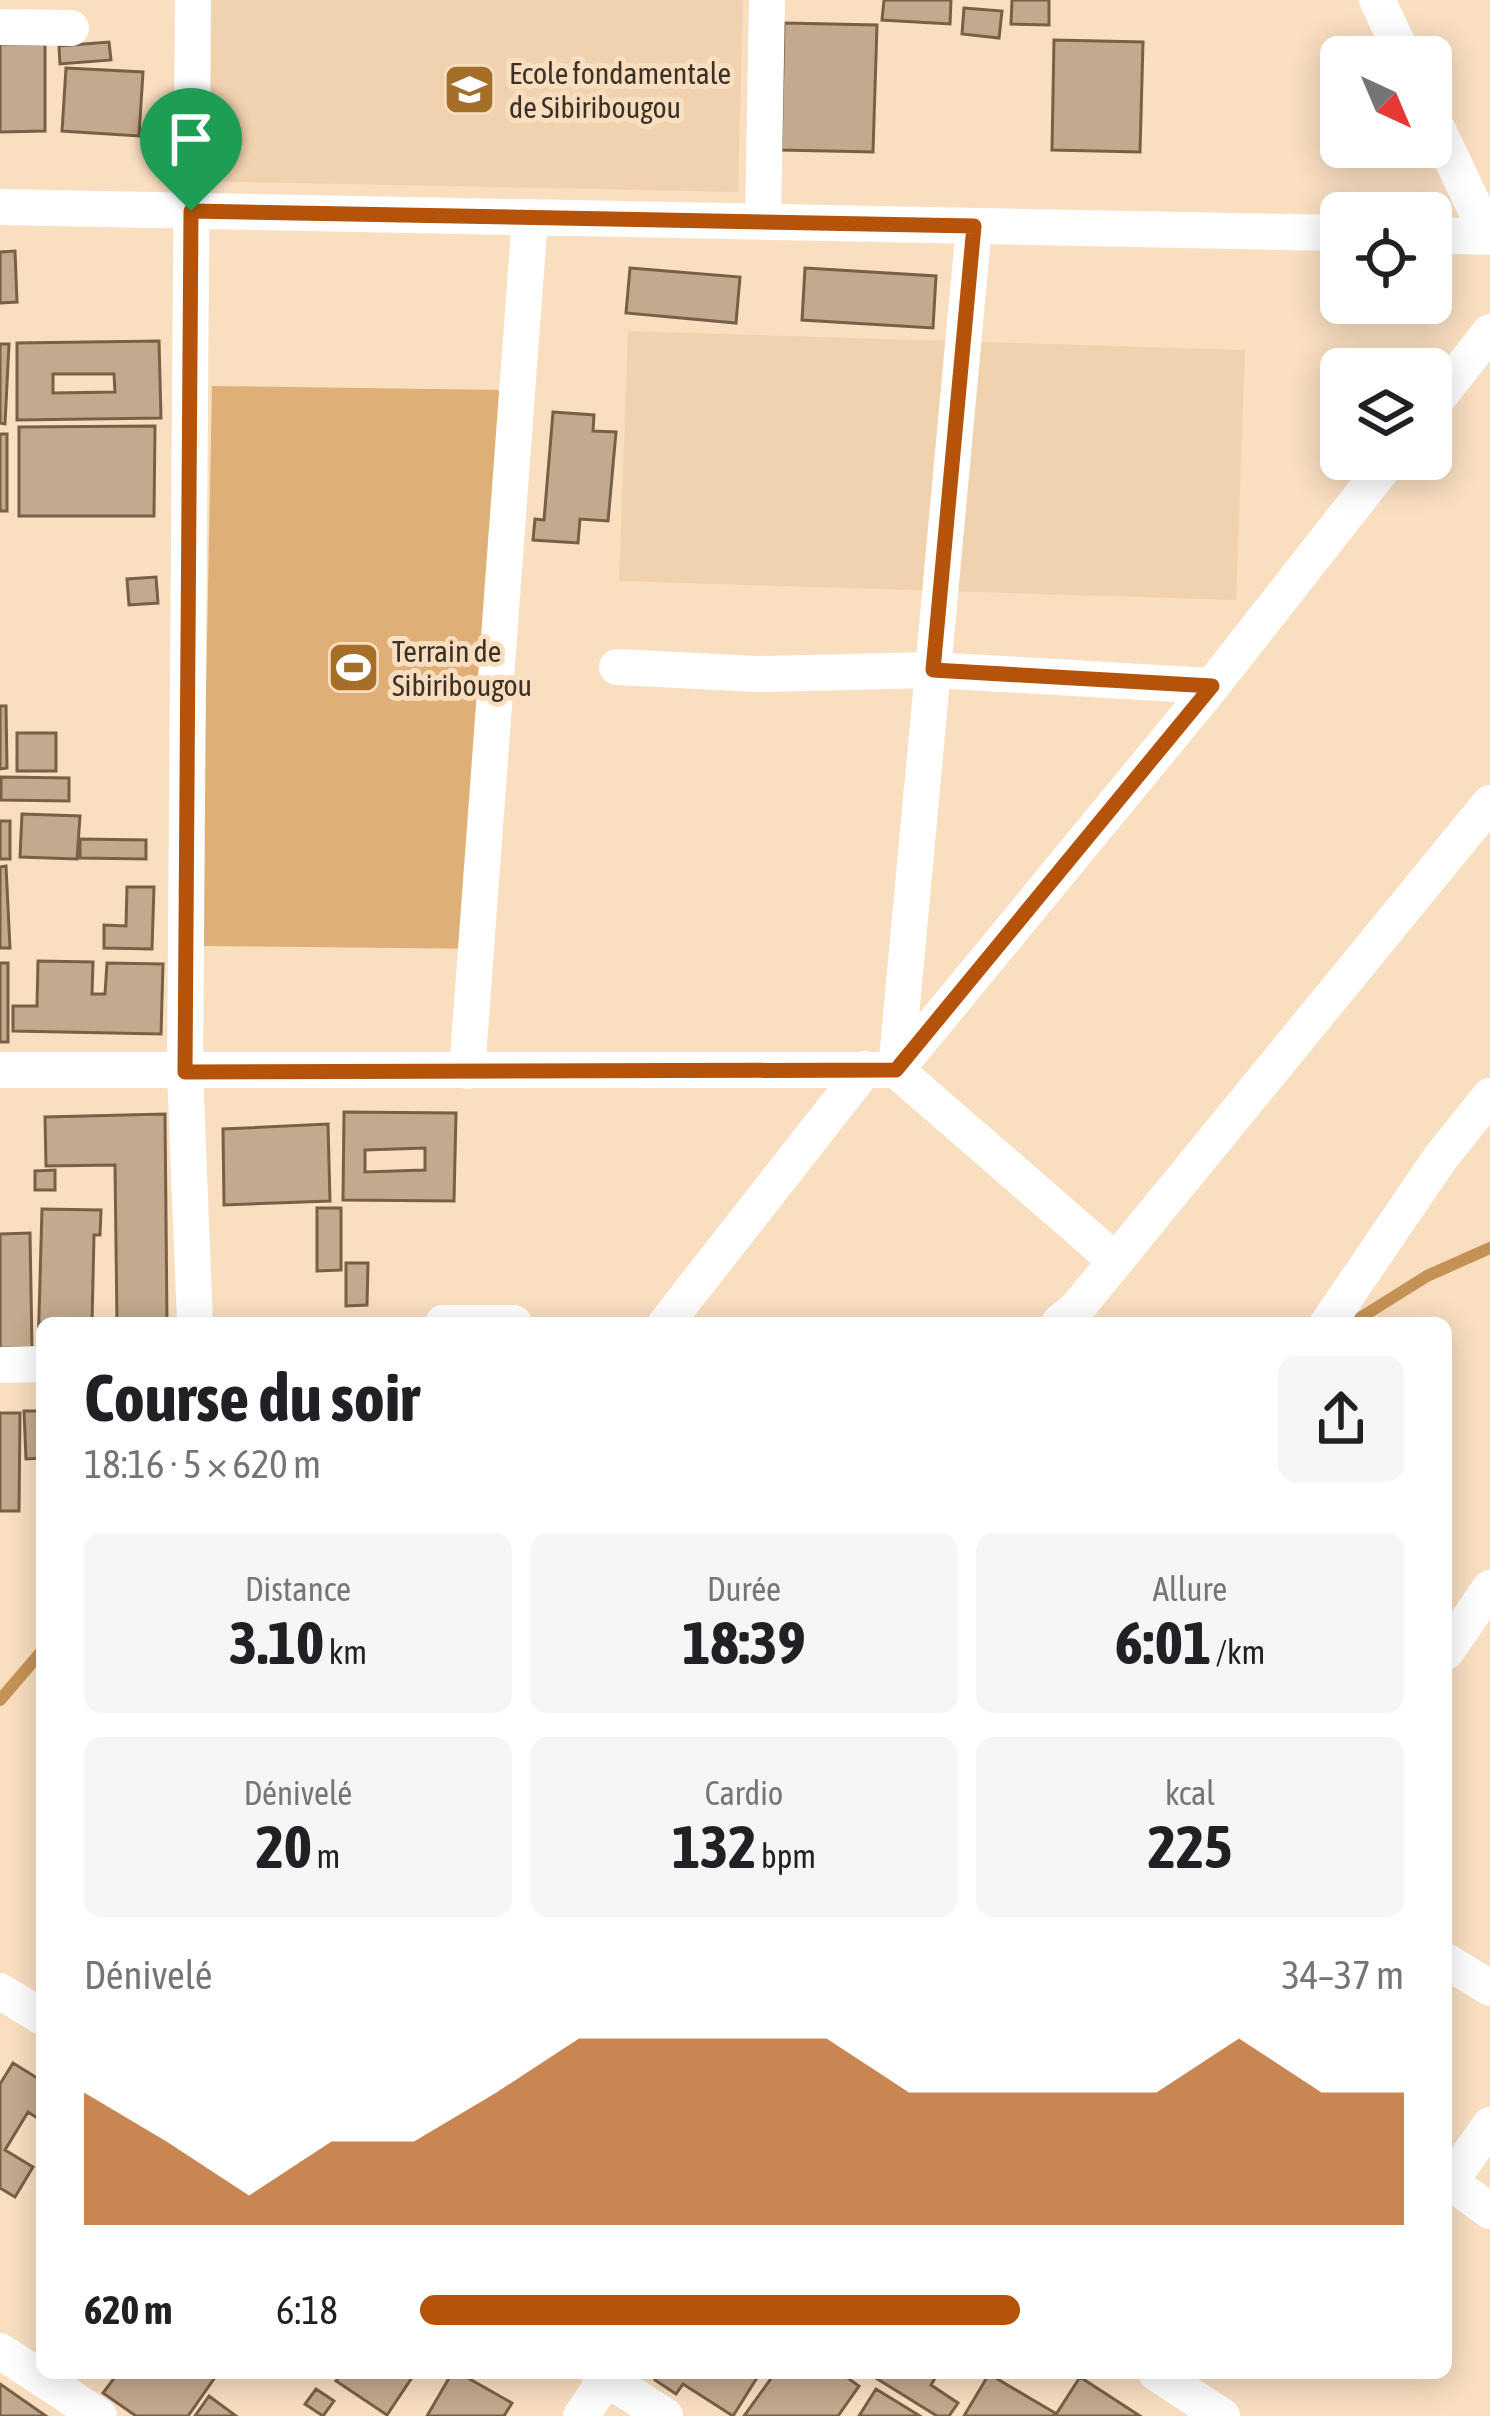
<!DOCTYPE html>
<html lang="fr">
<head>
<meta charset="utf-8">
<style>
	:root { --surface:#fff; --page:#f6f6f6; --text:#202124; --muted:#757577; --accent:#b45309 }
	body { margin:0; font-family:"Asap Condensed",sans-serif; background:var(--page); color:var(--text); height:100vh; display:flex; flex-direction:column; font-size:45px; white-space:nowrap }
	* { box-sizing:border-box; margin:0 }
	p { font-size:39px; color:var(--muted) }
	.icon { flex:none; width:66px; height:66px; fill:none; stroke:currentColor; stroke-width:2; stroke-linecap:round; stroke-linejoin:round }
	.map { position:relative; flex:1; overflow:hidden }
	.drawer { position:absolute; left:36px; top:1317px; width:1416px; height:1062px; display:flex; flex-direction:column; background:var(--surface); border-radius:18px; box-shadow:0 6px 30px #0003 }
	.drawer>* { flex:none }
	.needle { width:78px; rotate:136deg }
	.controls { position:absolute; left:1320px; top:36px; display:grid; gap:24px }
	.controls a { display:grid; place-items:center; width:132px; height:132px; border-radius:18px; background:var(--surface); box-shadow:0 6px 30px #0003; font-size:60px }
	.pin { position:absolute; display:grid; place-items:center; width:102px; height:102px; color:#fff; margin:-123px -51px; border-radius:50% 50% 50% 0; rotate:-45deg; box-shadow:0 0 12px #0007 }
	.pin .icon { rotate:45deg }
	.round { display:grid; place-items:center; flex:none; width:126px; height:126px; border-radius:18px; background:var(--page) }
	.overview { display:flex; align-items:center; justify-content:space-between; height:204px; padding:0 48px }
	h1 { font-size:66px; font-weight:700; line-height:90px }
	.stats { display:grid; grid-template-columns:repeat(3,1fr); gap:18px; height:204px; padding:12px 48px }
	.stats div { display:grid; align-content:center; border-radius:18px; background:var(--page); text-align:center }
	.stats b { font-size:60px; font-weight:700 }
	.stats small { font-size:33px; font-weight:400 }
	.stats p { font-size:33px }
	.chart { height:336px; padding:24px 48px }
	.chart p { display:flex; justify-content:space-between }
	.chart svg { width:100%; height:216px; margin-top:12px; fill:var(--accent); opacity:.7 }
	ul { padding:0 48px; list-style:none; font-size:39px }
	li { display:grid; grid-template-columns:192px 144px 1fr; align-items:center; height:90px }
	li i { height:30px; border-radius:15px; background:var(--accent) }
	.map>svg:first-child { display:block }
	.built { fill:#f1d2ae }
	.green { fill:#dfaf78 }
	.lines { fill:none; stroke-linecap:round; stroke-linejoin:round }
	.stream { stroke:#c59255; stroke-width:12 }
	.building { fill:#c3a98d; stroke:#786046; stroke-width:3; fill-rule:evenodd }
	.minor { stroke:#fff; stroke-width:36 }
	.route-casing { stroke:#fff; stroke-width:24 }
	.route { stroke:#b45309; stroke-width:15 }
	.labels { text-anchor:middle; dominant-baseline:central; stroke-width:10; stroke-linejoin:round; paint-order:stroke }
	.poi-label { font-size:30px; fill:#3c3126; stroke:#f9dec0; text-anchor:start }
</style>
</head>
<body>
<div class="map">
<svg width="1490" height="2416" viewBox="0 0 1490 2416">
	<rect width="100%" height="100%" fill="#f9dec0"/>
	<path class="built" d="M202,0H743L738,192L197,181Z
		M628,331L1245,350L1236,600L619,581Z"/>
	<path class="green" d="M212,386L504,390L493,949L201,946Z"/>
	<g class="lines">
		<path class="stream" d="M1352,1323L1427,1276L1490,1248
			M0,1700L42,1651"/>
	</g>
	<path class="building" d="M884,0H951L950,24L882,20Z
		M1012,0H1049V25L1011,24Z
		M964,8L1002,11L999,38L962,34Z
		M784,23L877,25L873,152L781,150Z
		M1054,40L1143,42L1140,152L1052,150Z
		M109,42L111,60L60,64L59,46Z
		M0,44H45V131L0,132Z
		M66,68L143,72L139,136L62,131Z
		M15,251L17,302L0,303V252Z
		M630,268L740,277L736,323L626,313Z
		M805,268L936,276L933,328L802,320Z
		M159,341L161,418L17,420V343ZM53,374H114L115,392L53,393Z
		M0,344H9L5,424L0,423Z
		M553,412L594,415L593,431L616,432L608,521L580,519L578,543L533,540L535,519L544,520Z
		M155,426L154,516H19V427Z
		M0,434H7V511H0Z
		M156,577L158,603L129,605L127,579Z
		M0,706H6L7,768L0,769Z
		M17,733H56V771H17Z
		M1,777L69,778V801L1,800Z
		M22,814L80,816L77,859L20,857Z
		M0,821H10V859H0Z
		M80,839L146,840V859L80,858Z
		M6,866L10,948H0V867Z
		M127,887H154L152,949L104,948V925L126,926Z
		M38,961L93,962L92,994H105L107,963L163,964L161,1034L13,1031V1006H37Z
		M0,963H8V1042H0Z
		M344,1112L456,1113L454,1201L343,1200ZM425,1148V1170L365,1172V1150Z
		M165,1114L167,1323H117L115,1165L46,1166L45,1117Z
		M328,1124L330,1201L224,1205L223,1129Z
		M55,1170V1190H35V1171Z
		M317,1208H341V1270L317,1271Z
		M42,1209L101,1210L100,1235H94L92,1323H98H42V1351H38Z
		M30,1233L32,1348H0V1234Z
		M346,1263H368L367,1305L346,1306Z
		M24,1411H42V1458L26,1459Z
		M0,1413H20L19,1511H0Z
		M13,2063L42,2081V2121L28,2112L5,2150L33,2167L15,2197L0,2188V2084Z
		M118,2373H218L188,2416H136L103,2393Z
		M342,2373H415L387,2415L336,2381Z
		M452,2373H459L512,2403L504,2416H427Z
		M659,2373H760L733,2416L683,2384L676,2394L655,2380Z
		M775,2373H841L859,2386L838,2416H744Z
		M872,2373H938L931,2385L958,2403L949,2416H937L871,2375Z
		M989,2374L1055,2413L1053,2416H964Z
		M1080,2377L1140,2416H1055Z
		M0,2384L46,2416H0Z
		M316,2389L334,2401L323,2416L305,2404Z
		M876,2389L920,2416H859Z
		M209,2396L236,2416H195Z"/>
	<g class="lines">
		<path class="minor" d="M193,0L185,1072L195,1323
			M1377,0L1404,57
			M0,27L71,28
			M1431,115L1488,236
			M0,207L1341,233
			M763,222L767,0
			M1431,235L1490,237
			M1431,407L1490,332
			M617,667L757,674L933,670L1212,686
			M0,1070H896L1116,1261
			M896,1070L974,226
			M896,1070L1212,686L1390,459
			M467,1071L530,217
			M443,1323H514
			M666,1323L865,1069
			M1059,1323L1078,1307L1490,803
			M1328,1323L1441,1157L1490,1096
			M0,1365L42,1364
			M1446,1652L1490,1588
			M1446,1961L1490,1988
			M0,1991L42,2017
			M1446,2179L1490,2211
			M1450,2182L1490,2125
			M0,2351L99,2416
			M598,2373L665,2416
			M1156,2373L1222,2416
			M581,2416L610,2373"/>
	</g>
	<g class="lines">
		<defs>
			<path id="route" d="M191,211L974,226L933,670L1212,686L896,1070L185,1072Z"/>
		</defs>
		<use href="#route" class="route-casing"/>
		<use href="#route" class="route"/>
	</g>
	<defs>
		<symbol id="school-square" viewBox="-11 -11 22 22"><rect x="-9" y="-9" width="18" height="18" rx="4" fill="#a56f29" stroke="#f9dec0"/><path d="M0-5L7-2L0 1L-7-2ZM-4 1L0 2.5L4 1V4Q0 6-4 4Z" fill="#fff"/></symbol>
		<symbol id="stadium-square" viewBox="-11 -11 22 22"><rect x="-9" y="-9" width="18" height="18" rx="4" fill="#a56f29" stroke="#f9dec0"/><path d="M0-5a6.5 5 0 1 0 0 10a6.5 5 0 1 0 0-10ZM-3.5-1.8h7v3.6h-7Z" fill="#fff"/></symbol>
	</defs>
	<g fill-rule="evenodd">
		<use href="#school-square" x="440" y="60" width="59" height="59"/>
		<use href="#stadium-square" x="324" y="638" width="59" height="59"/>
	</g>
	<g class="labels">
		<g class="poi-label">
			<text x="509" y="73">Ecole fondamentale<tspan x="509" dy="34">de Sibiribougou</tspan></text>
			<text x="392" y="651">Terrain de<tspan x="392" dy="34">Sibiribougou</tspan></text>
		</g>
	</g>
</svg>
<div class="controls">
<a><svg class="needle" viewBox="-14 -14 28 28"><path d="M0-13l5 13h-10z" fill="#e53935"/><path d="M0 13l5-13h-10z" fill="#757577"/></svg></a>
<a><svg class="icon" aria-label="locate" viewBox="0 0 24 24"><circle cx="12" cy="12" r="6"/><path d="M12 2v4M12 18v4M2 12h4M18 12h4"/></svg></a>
<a><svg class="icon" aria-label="layers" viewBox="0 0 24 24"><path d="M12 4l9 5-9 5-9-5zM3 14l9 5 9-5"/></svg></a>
</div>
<div class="pin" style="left:191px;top:211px;background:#1e9e55"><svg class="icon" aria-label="arrive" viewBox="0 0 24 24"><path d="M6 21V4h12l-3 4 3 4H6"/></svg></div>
<section class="drawer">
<div class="overview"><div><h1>Course du soir</h1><p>18:16 · 5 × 620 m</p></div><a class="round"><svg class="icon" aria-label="share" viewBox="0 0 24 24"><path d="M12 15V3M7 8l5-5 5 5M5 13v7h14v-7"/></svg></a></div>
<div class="stats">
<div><p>Distance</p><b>3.10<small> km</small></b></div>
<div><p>Durée</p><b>18:39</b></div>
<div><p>Allure</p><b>6:01<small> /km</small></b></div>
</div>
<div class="stats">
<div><p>Dénivelé</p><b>20<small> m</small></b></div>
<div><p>Cardio</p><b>132<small> bpm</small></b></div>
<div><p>kcal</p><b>225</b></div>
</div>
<div class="chart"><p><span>Dénivelé</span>34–37 m</p>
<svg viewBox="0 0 160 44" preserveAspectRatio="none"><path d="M0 44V17L10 27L20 38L30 27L40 27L50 17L60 6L70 6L80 6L90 6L100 17L110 17L120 17L130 17L140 6L150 17L160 17V44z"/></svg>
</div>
<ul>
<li><b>620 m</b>6:18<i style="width:61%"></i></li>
</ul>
</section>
</div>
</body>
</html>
